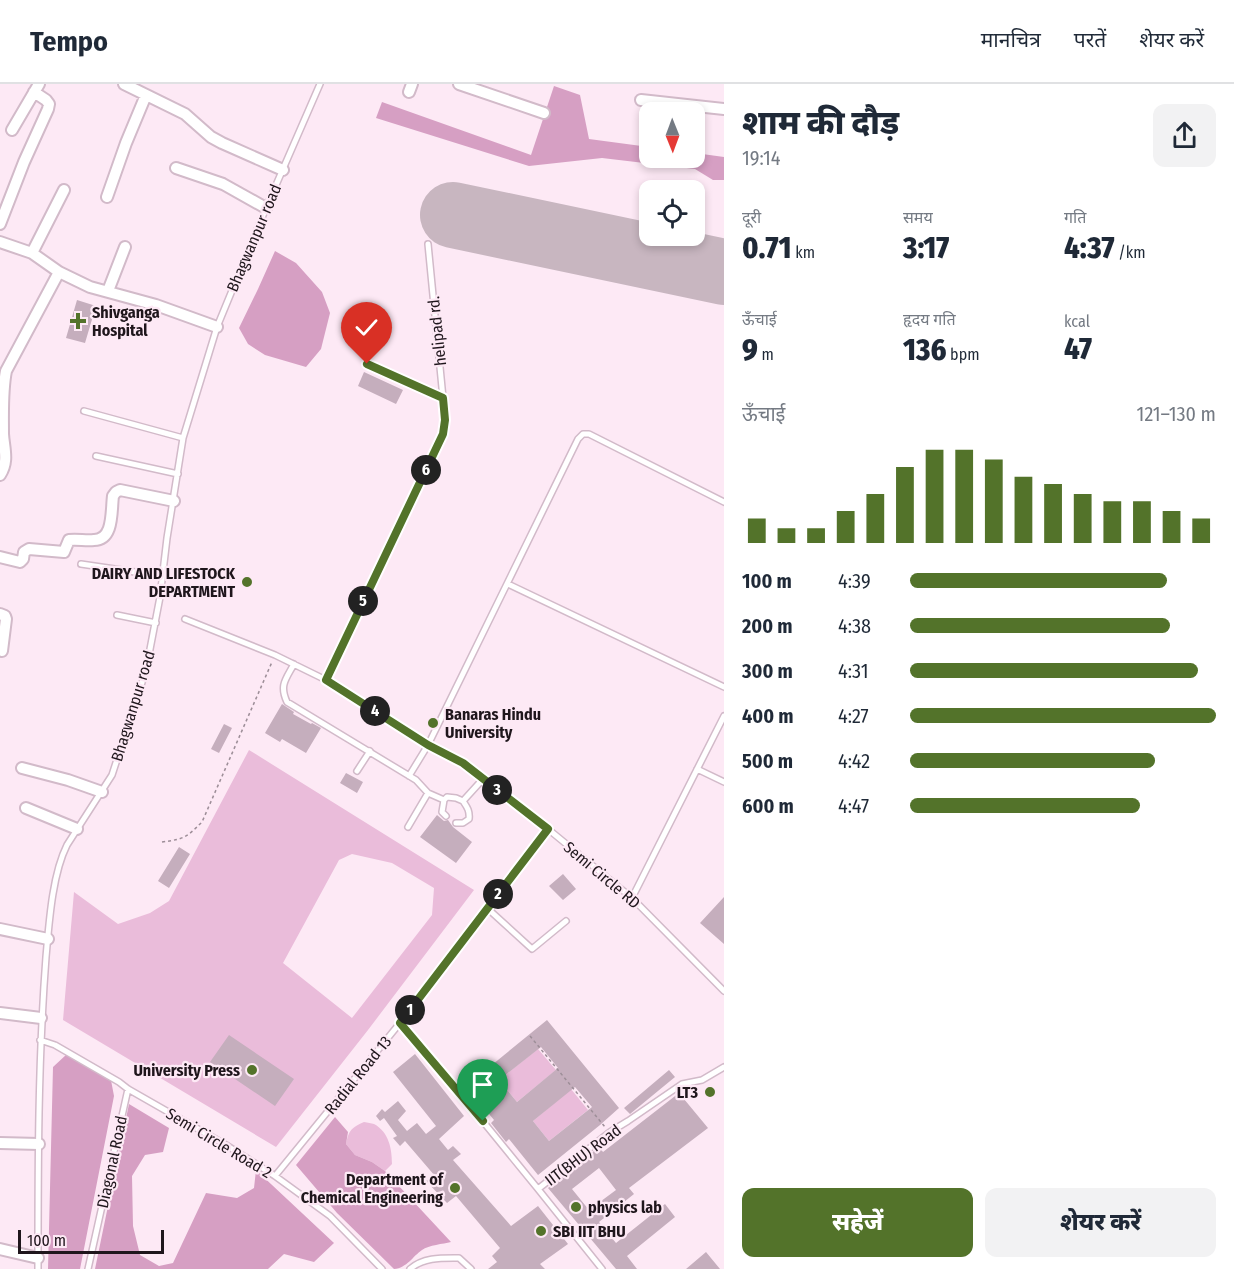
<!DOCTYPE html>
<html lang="hi">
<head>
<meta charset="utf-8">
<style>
	:root { --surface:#fff; --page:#f2f2f3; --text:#1f2937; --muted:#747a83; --line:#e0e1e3; --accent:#53732a }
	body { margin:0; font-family:"Fira Sans Condensed","Noto Sans Devanagari",sans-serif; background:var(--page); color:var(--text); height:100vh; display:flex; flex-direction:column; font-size:22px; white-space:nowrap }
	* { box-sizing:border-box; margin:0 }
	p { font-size:20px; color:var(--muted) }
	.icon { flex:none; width:33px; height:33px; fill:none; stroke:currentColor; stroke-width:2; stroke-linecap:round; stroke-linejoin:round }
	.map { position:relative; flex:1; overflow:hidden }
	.panel { display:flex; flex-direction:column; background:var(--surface); width:510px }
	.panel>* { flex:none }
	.needle { width:39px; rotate:179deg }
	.tools { position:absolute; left:639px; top:18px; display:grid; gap:12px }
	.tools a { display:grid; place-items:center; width:66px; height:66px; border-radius:12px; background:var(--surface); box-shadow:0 3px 9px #0003; font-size:30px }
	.scale { position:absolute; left:18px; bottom:15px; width:146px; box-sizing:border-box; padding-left:6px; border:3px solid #1f161c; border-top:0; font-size:16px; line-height:21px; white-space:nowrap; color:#1f161c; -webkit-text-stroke:4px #fde9f5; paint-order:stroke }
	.pin { position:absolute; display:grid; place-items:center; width:51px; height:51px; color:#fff; margin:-62px -26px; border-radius:50% 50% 50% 0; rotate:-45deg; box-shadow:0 0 6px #0007 }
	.pin .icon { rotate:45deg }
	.km { position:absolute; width:30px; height:30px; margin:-15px; border-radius:50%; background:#222; color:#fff; font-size:16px; line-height:30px; text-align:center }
	.round { display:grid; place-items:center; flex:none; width:63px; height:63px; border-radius:12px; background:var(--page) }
	.summary { display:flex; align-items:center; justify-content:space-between; height:102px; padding:0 18px }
	h1 { font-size:33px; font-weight:800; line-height:45px }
	.figures { display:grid; grid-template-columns:repeat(3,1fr); gap:9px; height:102px; padding:6px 18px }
	.figures div { display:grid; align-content:center }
	.figures b { font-size:30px; font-weight:800 }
	.figures small { font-size:16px; font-weight:400 }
	.figures p { font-size:16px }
	.chart { height:168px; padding:12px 18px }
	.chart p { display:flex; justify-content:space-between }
	.chart svg { width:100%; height:108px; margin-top:6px; stroke:var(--accent); stroke-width:6 }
	.action { display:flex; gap:12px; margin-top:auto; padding:12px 18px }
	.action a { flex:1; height:69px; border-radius:12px; background:var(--accent); color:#fff; font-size:24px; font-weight:800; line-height:69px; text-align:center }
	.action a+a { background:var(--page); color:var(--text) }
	ul { padding:0 18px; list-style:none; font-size:20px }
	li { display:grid; grid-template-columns:96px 72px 1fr; align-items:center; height:45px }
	li i { height:15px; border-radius:8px; background:var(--accent) }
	header { display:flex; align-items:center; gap:36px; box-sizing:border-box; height:84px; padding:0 30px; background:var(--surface); border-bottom:2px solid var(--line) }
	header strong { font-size:28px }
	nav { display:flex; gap:33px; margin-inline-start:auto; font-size:21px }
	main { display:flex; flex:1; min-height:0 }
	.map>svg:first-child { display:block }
	.green { fill:#eabcda; fill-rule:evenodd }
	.forest { fill:#d69fc3 }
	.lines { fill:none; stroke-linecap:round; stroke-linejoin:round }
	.runway { stroke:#c8b6c0; stroke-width:66 }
	.building { fill:#c5aebd; fill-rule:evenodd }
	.lane-casing { stroke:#d2bac9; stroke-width:8 }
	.street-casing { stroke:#d2bac9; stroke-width:14 }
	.path { stroke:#9d8e98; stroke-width:1.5; stroke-dasharray:3 3; stroke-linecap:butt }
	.lane { stroke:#fff; stroke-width:5 }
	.street { stroke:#fff; stroke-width:10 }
	.route-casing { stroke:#fff; stroke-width:12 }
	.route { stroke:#53732a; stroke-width:8 }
	.poi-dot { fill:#53732a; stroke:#fde9f5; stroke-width:2 }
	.labels { text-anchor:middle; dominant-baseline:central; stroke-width:4.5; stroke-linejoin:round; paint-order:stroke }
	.street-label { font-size:16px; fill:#1f161c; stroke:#fde9f5 }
	.poi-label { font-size:16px; font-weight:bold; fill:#1f161c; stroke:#fde9f5; text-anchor:start }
</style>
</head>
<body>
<header>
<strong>Tempo</strong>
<nav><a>मानचित्र</a><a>परतें</a><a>शेयर करें</a></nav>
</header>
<main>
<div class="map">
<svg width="724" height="1185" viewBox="0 0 724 1185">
	<rect width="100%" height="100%" fill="#fde9f5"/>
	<path class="green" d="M249,666L474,806L368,946L276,1063L63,936L74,808L118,840L150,829L169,817ZM352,770L392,779L434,804L432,831L352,934L283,879L339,776Z
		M538,965L556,986L517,1018L499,996Z
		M571,1005L588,1026L549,1057L533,1037Z
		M364,1038C368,1039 371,1039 374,1040C389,1048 392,1065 392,1080L385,1087L372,1078L355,1071L346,1060C349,1046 351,1044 364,1038Z"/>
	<path class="forest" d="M554,2L580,11L589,55L649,63L650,74H694L695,69L724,73V96H713L695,85L602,74L529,82L376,34L382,18L531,71Z
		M275,167L296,179L322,208L330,229L321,265L306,283L265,271L248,260L239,244L258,205Z
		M67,970L110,991L114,1012L80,1185H48L53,983Z
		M129,1020L169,1044L163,1068L145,1071L132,1092L133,1142L140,1171L159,1182L173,1179L206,1109L237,1114L254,1104L256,1086L334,1159L314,1178L284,1170L268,1185H95Z
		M335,1033L348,1048L346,1060L355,1071L372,1078L385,1087L451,1158C443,1160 429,1161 422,1166C413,1172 407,1184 394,1185L337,1129L296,1081Z"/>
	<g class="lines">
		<path class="runway" d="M453,131L724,188"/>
	</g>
	<path class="building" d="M77,216L96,222L85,259L66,254Z
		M364,288L403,306L396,320L358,302Z
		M282,620L294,628L293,630L311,640L312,639L321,644L306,669L282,655L280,658L265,649Z
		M224,640L232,644L219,669L211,665Z
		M346,689L363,698L357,709L340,699Z
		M437,731L444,737L448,736L453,743L472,758L456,779L420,753Z
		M179,763L190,770L169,804L158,797Z
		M563,790L576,805L563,816L549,802Z
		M724,813V860L700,839Z
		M547,936L619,1024L600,1041L538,1091L509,1055L506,1058L491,1039L494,1036L466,1002ZM541,963L558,984L517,1018L499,996ZM575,1003L592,1023L549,1057L533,1037Z
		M229,951L294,995L275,1022L210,978Z
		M415,970L464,1032L439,1055L448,1066L453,1062L461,1070L453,1076L511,1142L538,1122L568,1160L540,1180L545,1185H488L497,1178L492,1172L500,1164L456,1112L447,1119L426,1097L435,1092L405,1057L400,1062L393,1054L397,1052L384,1034L380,1037L376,1032L382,1025L385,1028L398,1017L406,1027L398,1036L407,1047L417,1039L426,1050L436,1042L393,988Z
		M669,986L675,993L630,1030L624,1024Z
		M679,1009L708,1044L629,1104L634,1110L599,1138L616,1159L665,1120L675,1133L627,1172L637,1185H616L548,1104L599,1063L603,1068ZM599,1084L616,1106L589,1126L572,1105Z
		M706,1168L720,1185H686Z"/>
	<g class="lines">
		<defs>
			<path id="lane" d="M367,280L443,314
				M84,327L183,354
				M96,372L178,390
				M81,480L162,492
				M508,500L724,603
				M117,531L156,539
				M185,535L275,571L326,596L428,661L463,679L548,745L632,814L724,907
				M294,580C286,595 279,601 287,618L416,696L428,709
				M326,596L443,350L445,336L443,314L428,160
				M697,685L724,698
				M357,687L370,667
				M409,692L428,661L578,355L583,350H589L724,418
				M444,716L442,728L446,732
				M456,739H463L469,735C470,727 467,723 463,717
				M408,743L428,709L444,716L447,713L456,714L463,717L483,695
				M632,814L724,632
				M487,824L532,865L566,837
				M400,939L428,970L538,1105L610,1048L628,1037L682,1000L702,996L724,983
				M40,956L55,961L119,998L128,1005L226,1061L275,1092L330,1132L382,1185
				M275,1092L400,939L548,745
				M538,1105L602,1185
				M38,1185C38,1081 38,977 46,873C49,840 52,791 67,761L112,691L146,586L160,513L167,454L183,354L217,243L266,124L320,0
				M88,1185L128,1005
				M410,1185C424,1173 442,1174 459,1174L471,1185"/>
			<path id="street" d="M124,0L185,30L211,53L222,59L283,86
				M459,0L544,29
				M409,8L412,0
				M641,16L724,25
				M12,46L39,0
				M176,84L223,100L266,124
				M107,113L126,59L146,11
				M0,140L24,78L48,25L49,20L46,16L34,8
				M0,158L32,169L59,188L90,203L156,221L217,243
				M32,169L64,106
				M108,207L125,163
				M0,391C9,377 4,365 3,350C3,329 2,307 6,287L59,188
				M0,473L20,478L23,475L24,468L29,465L64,468L69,456C78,455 86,457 94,456C114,456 111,427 113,412L116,408L120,406L174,417
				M0,530L5,532L6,535L2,567
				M22,684L68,696L102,708
				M26,724L77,745
				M0,845L48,855
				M0,929L41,934
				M0,1059L39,1060
				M0,1165L38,1174"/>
		</defs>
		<use href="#lane" class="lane-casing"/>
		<use href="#street" class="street-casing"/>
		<path class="path" d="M162,758C184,755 186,754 202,738L272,578
			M530,952L605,1043"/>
		<use href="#lane" class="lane"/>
		<use href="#street" class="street"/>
	</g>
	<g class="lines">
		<defs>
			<path id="route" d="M367,280L443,314L445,336L443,350L326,596L428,661L463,679L548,745L400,939L483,1037"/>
		</defs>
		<use href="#route" class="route-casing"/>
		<use href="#route" class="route"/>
	</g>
	<g class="poi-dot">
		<path d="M75 228h6v6h6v6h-6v6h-6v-6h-6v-6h6z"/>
		<circle cx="247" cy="498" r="6"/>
		<circle cx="433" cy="639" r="6"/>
		<circle cx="252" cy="986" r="6"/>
		<circle cx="710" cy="1008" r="6"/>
		<circle cx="455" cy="1104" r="6"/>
		<circle cx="576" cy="1123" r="6"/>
		<circle cx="541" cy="1147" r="6"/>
	</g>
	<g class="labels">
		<g class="street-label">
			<text transform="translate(254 154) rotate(-67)">Bhagwanpur road</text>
			<text transform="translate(437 247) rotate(-96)">helipad rd.</text>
			<text transform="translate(133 622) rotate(-73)">Bhagwanpur road</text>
			<text transform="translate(602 791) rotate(40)">Semi Circle RD</text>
			<text transform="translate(358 991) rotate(-51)">Radial Road 13</text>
			<text transform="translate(219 1059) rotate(31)">Semi Circle Road 2</text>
			<text transform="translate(583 1071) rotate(-37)">IIT(BHU) Road</text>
			<text transform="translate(112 1078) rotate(-78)">Diagonal Road</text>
		</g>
		<g class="poi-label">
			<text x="92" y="228">Shivganga<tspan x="92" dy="18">Hospital</tspan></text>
			<text x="235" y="489" text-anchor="end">DAIRY AND LIFESTOCK<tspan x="235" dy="18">DEPARTMENT</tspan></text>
			<text x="445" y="630">Banaras Hindu<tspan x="445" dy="18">University</tspan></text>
			<text x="240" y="986" text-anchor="end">University Press</text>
			<text x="698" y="1008" text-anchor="end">LT3</text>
			<text x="443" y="1095" text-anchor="end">Department of<tspan x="443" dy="18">Chemical Engineering</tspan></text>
			<text x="588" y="1123">physics lab</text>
			<text x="553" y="1147">SBI IIT BHU</text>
		</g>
	</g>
</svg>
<div class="tools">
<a><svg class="needle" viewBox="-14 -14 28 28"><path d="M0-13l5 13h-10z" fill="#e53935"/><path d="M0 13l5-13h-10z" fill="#747a83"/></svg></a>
<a><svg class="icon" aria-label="locate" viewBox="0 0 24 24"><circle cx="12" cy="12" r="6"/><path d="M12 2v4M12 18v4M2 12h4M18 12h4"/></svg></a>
</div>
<div class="scale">100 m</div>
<div class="pin" style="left:483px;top:1037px;background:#1e9e55"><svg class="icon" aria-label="arrive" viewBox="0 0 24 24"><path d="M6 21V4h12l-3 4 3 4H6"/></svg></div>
<div class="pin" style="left:367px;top:280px;background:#d93025"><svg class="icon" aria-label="check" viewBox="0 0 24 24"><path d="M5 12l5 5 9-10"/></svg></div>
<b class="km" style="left:410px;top:926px">1</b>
<b class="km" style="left:498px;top:810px">2</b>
<b class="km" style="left:497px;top:706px">3</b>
<b class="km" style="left:375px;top:627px">4</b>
<b class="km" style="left:363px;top:517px">5</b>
<b class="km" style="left:426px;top:386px">6</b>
</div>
<section class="panel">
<div class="summary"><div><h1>शाम की दौड़</h1><p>19:14</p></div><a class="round"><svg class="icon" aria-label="share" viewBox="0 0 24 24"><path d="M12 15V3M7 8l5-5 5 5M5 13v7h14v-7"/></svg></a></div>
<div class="figures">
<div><p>दूरी</p><b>0.71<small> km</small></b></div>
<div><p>समय</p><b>3:17</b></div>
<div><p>गति</p><b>4:37<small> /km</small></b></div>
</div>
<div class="figures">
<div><p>ऊँचाई</p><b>9<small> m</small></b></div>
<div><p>हृदय गति</p><b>136<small> bpm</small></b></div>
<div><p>kcal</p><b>47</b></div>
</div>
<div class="chart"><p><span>ऊँचाई</span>121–130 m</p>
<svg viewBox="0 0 160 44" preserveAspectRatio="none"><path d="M5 44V34M15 44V38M25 44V38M35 44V31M45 44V24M55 44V13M65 44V6M75 44V6M85 44V10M95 44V17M105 44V20M115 44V24M125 44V27M135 44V27M145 44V31M155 44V34"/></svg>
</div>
<ul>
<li><b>100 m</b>4:39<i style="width:84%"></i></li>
<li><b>200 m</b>4:38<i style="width:85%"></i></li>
<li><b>300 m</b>4:31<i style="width:94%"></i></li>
<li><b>400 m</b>4:27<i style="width:100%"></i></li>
<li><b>500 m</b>4:42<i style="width:80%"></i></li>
<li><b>600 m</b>4:47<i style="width:75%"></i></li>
</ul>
<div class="action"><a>सहेजें</a><a>शेयर करें</a></div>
</section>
</main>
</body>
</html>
